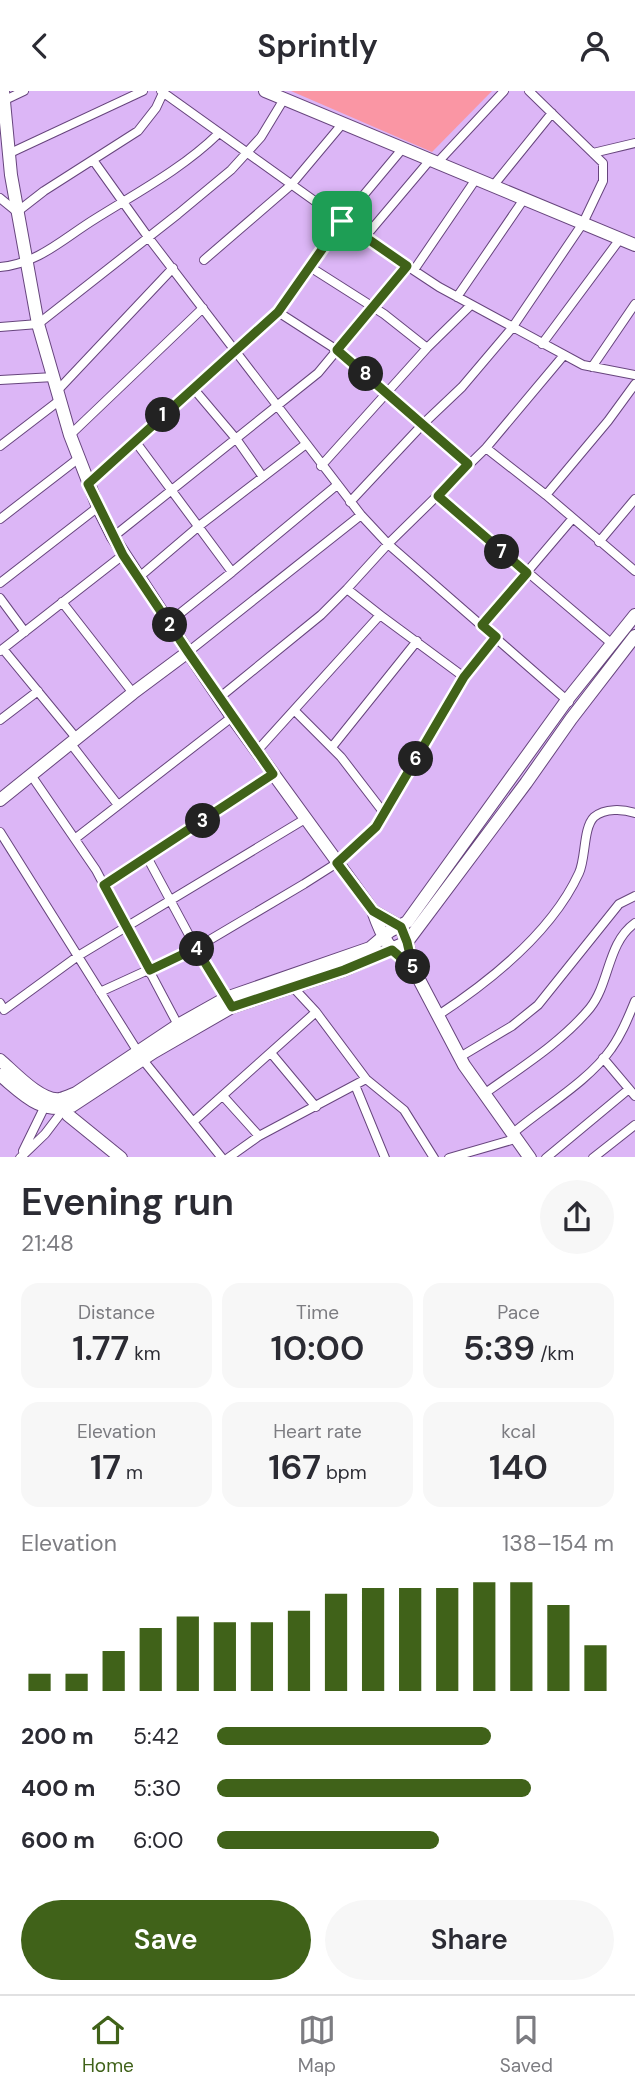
<!DOCTYPE html>
<html lang="en">
<head>
<meta charset="utf-8">
<style>
	:root { --surface:#fff; --page:#f7f7f7; --text:#2b2b33; --muted:#7c7c81; --line:#e1e1e2; --accent:#406219 }
	body { margin:0; font-family:"DM Sans",sans-serif; background:var(--page); color:var(--text); height:100vh; display:flex; flex-direction:column; font-size:26px; white-space:nowrap }
	* { box-sizing:border-box; margin:0 }
	p { font-size:23px; color:var(--muted) }
	.icon { flex:none; width:38px; height:38px; fill:none; stroke:currentColor; stroke-width:2; stroke-linecap:round; stroke-linejoin:round }
	.map { position:relative; height:1066px; overflow:hidden }
	.side { display:flex; flex-direction:column; background:var(--surface); flex:1 }
	.side>* { flex:none }
	.pin { position:absolute; display:grid; place-items:center; width:60px; height:60px; color:#fff; margin:-30px; border-radius:14px; box-shadow:0 4px 10px #0006 }
	.km { position:absolute; width:35px; height:35px; margin:-18px; border-radius:50%; background:#222; color:#fff; font-size:19px; line-height:35px; text-align:center }
	.round { display:grid; place-items:center; flex:none; width:74px; height:74px; border-radius:37px; background:var(--page) }
	.head { display:flex; align-items:center; justify-content:space-between; height:119px; padding:0 21px }
	h1 { font-size:38px; font-weight:600; line-height:52px }
	.stats { display:grid; grid-template-columns:repeat(3,1fr); gap:10px; height:119px; padding:7px 21px }
	.stats div { display:grid; align-content:center; border-radius:18px; background:var(--page); text-align:center }
	.stats b { font-size:35px; font-weight:600 }
	.stats small { font-size:19px; font-weight:400 }
	.stats p { font-size:19px }
	.chart { height:196px; padding:14px 21px }
	.chart p { display:flex; justify-content:space-between }
	.chart svg { width:100%; height:126px; margin-top:7px; stroke:var(--accent); stroke-width:6 }
	.action { display:flex; gap:14px; margin-top:auto; padding:14px 21px }
	.action a { flex:1; height:80px; border-radius:42px; background:var(--accent); color:#fff; font-size:28px; font-weight:600; line-height:80px; text-align:center }
	.action a+a { background:var(--page); color:var(--text) }
	ul { padding:0 21px; list-style:none; font-size:23px }
	li { display:grid; grid-template-columns:112px 84px 1fr; align-items:center; height:52px }
	li i { height:18px; border-radius:9px; background:var(--accent) }
	header { display:flex; justify-content:space-between; align-items:center; height:91px; padding:0 21px; background:var(--surface); font-size:32px; font-weight:600 }
	.dock { display:flex; justify-content:space-around; align-items:center; height:98px; border-top:2px solid var(--line); background:var(--surface); font-size:19px; color:var(--muted) }
	.dock a { display:grid; justify-items:center; gap:4px }
	.dock .active { color:var(--accent) }
	.map>svg:first-child { display:block }
	.green { fill:#fa96a4 }
	.lines { fill:none; stroke-linecap:round; stroke-linejoin:round }
	.street-casing { stroke:#67457d; stroke-width:10 }
	.secondary-casing { stroke:#67457d; stroke-width:14 }
	.street { stroke:#fff; stroke-width:8 }
	.secondary { stroke:#fff; stroke-width:12 }
	.route-casing { stroke:#fff; stroke-width:14 }
	.route { stroke:#406219; stroke-width:9 }
</style>
</head>
<body>
<header><svg class="icon" aria-label="back" viewBox="0 0 24 24"><path d="M15 5l-7 7 7 7"/></svg>Sprintly<svg class="icon" aria-label="person" viewBox="0 0 24 24"><circle cx="12" cy="8" r="4"/><path d="M4 21q1-7 8-7t8 7"/></svg></header>
<div class="map">
<svg width="635" height="1067" viewBox="0 0 635 1067">
	<rect width="100%" height="100%" fill="#dcb6f6"/>
	<path class="green" d="M291,0H492L432,61Z"/>
	<g class="lines">
		<defs>
			<path id="street" d="M161,0L386,161L439,196L583,274L635,284
				M5,9L24,0
				M403,57L342,130L278,221L337,259L468,373
				M593,62L635,52
				M8,63L143,0
				M93,69L148,146L361,424L388,453L569,611
				M437,72L504,0
				M493,95L552,22
				M0,107L17,121L44,100L138,40L156,17L163,2
				M365,146L430,69
				M204,169L291,94L343,32
				M0,176C38,173 64,147 95,128C138,101 182,78 218,43
				M310,176L384,223L427,257
				M414,179L476,88
				M457,206L524,108
				M0,236L38,233L178,123L231,79L261,46L284,8
				M542,253L620,148
				M592,276L635,213
				M0,289L54,286
				M193,297L237,349L263,386
				M57,300L173,177
				M70,344L203,217
				M135,350L232,481L337,394
				M0,355L60,309
				M486,357L546,404L635,480
				M321,375L427,257L471,214
				M88,393L278,221
				M546,404L608,330L635,293
				M438,405L611,552
				M350,411L423,333L462,296L512,237L583,132L603,90V72L529,0
				M0,428L79,367
				M113,446L318,282L407,175
				M599,451L635,408
				M138,487L199,435L306,353
				M0,492L98,416
				M0,507L25,541
				M62,511L133,602
				M380,524L464,586
				M168,532L232,481
				M482,534L573,427
				M3,558L77,648
				M0,560L123,464
				M188,561L361,424
				M219,607L321,524L347,498L388,453L486,357L564,264
				M294,619L341,666L384,722
				M0,629L38,600
				M71,653L118,714
				M332,656L417,550
				M257,660L380,524L347,498
				M31,684L96,779L178,934
				M0,741L143,969L222,1067
				M76,747L232,626
				M147,766L196,857L228,911
				M104,794L273,683
				M290,893L316,921L366,988L404,1019L434,1067
				M100,901L196,857L304,793L337,772L360,753L375,736L395,706L464,586L496,546
				M0,912L4,919L78,865L305,728
				M437,925C489,891 552,841 579,782C586,767 583,737 594,726C605,717 623,718 635,722
				M271,962L316,1016
				M460,966L512,935L538,914L619,813L635,805
				M603,967L635,1005
				M355,994L385,1067
				M484,1003C520,977 561,952 590,917C610,892 607,852 635,832
				M223,1005L259,1045
				M194,1030L316,921
				M512,1043C542,1017 588,991 611,958C622,943 628,927 635,910
				M23,1060L44,1017
				M20,1067L45,1043L64,1018
				M228,1067L259,1045L366,988
				M449,1067L515,1048
				M546,1067L629,998
				M593,1067L635,1034"/>
			<path id="secondary" d="M3,0L11,84L38,233L70,344L98,416L113,446L188,561L232,626L373,820C384,851 388,856 413,877
				M265,0L635,154
				M0,709L133,602L188,561
				M373,820L401,836L407,851L413,877L464,974L530,1067
				M0,969C14,981 41,1011 60,1008C65,1007 71,1004 76,1002L178,934L226,907L370,857L390,840L407,831L567,609L635,524
				M0,984C23,1003 41,1024 72,1015L154,961L232,916L344,879L407,851L526,692L571,628L635,545
				M62,1012L68,1024L121,1067"/>
		</defs>
		<use href="#street" class="street-casing"/>
		<use href="#secondary" class="secondary-casing"/>
		<use href="#street" class="street"/>
		<use href="#secondary" class="secondary"/>
	</g>
	<g class="lines">
		<defs>
			<path id="route" d="M342,130L407,175L337,259L468,373L438,405L527,482L482,534L496,546L464,586L376,736L337,772L373,820L401,836L407,851L413,877L392,859L344,879L232,916L196,857L150,879L104,794L273,683L188,561L123,464L88,393L278,221Z"/>
		</defs>
		<use href="#route" class="route-casing"/>
		<use href="#route" class="route"/>
	</g>
</svg>
<div class="pin" style="left:342px;top:130px;background:#1e9e55"><svg class="icon" aria-label="arrive" viewBox="0 0 24 24"><path d="M6 21V4h12l-3 4 3 4H6"/></svg></div>
<b class="km" style="left:163px;top:324px">1</b>
<b class="km" style="left:170px;top:534px">2</b>
<b class="km" style="left:203px;top:730px">3</b>
<b class="km" style="left:197px;top:858px">4</b>
<b class="km" style="left:413px;top:876px">5</b>
<b class="km" style="left:416px;top:668px">6</b>
<b class="km" style="left:502px;top:461px">7</b>
<b class="km" style="left:366px;top:283px">8</b>
</div>
<section class="side">
<div class="head"><div><h1>Evening run</h1><p>21:48</p></div><a class="round"><svg class="icon" aria-label="share" viewBox="0 0 24 24"><path d="M12 15V3M7 8l5-5 5 5M5 13v7h14v-7"/></svg></a></div>
<div class="stats">
<div><p>Distance</p><b>1.77<small> km</small></b></div>
<div><p>Time</p><b>10:00</b></div>
<div><p>Pace</p><b>5:39<small> /km</small></b></div>
</div>
<div class="stats">
<div><p>Elevation</p><b>17<small> m</small></b></div>
<div><p>Heart rate</p><b>167<small> bpm</small></b></div>
<div><p>kcal</p><b>140</b></div>
</div>
<div class="chart"><p><span>Elevation</span>138–154 m</p>
<svg viewBox="0 0 160 44" preserveAspectRatio="none"><path d="M5 44V38M15 44V38M25 44V30M35 44V22M45 44V18M55 44V20M65 44V20M75 44V16M85 44V10M95 44V8M105 44V8M115 44V8M125 44V6M135 44V6M145 44V14M155 44V28"/></svg>
</div>
<ul>
<li><b>200 m</b>5:42<i style="width:69%"></i></li>
<li><b>400 m</b>5:30<i style="width:79%"></i></li>
<li><b>600 m</b>6:00<i style="width:56%"></i></li>
</ul>
<div class="action"><a>Save</a><a>Share</a></div>
</section>
<nav class="dock">
<a class="active"><svg class="icon" aria-label="home" viewBox="0 0 24 24"><path d="M3 11l9-7 9 7M6 9v11h12V9"/></svg>Home</a>
<a><svg class="icon" aria-label="map" viewBox="0 0 24 24"><path d="M3 6l6-2 6 2 6-2v14l-6 2-6-2-6 2zM9 4v14M15 6v14"/></svg>Map</a>
<a><svg class="icon" aria-label="saved" viewBox="0 0 24 24"><path d="M7 4h10v16l-5-4-5 4z"/></svg>Saved</a>
</nav>
</body>
</html>
